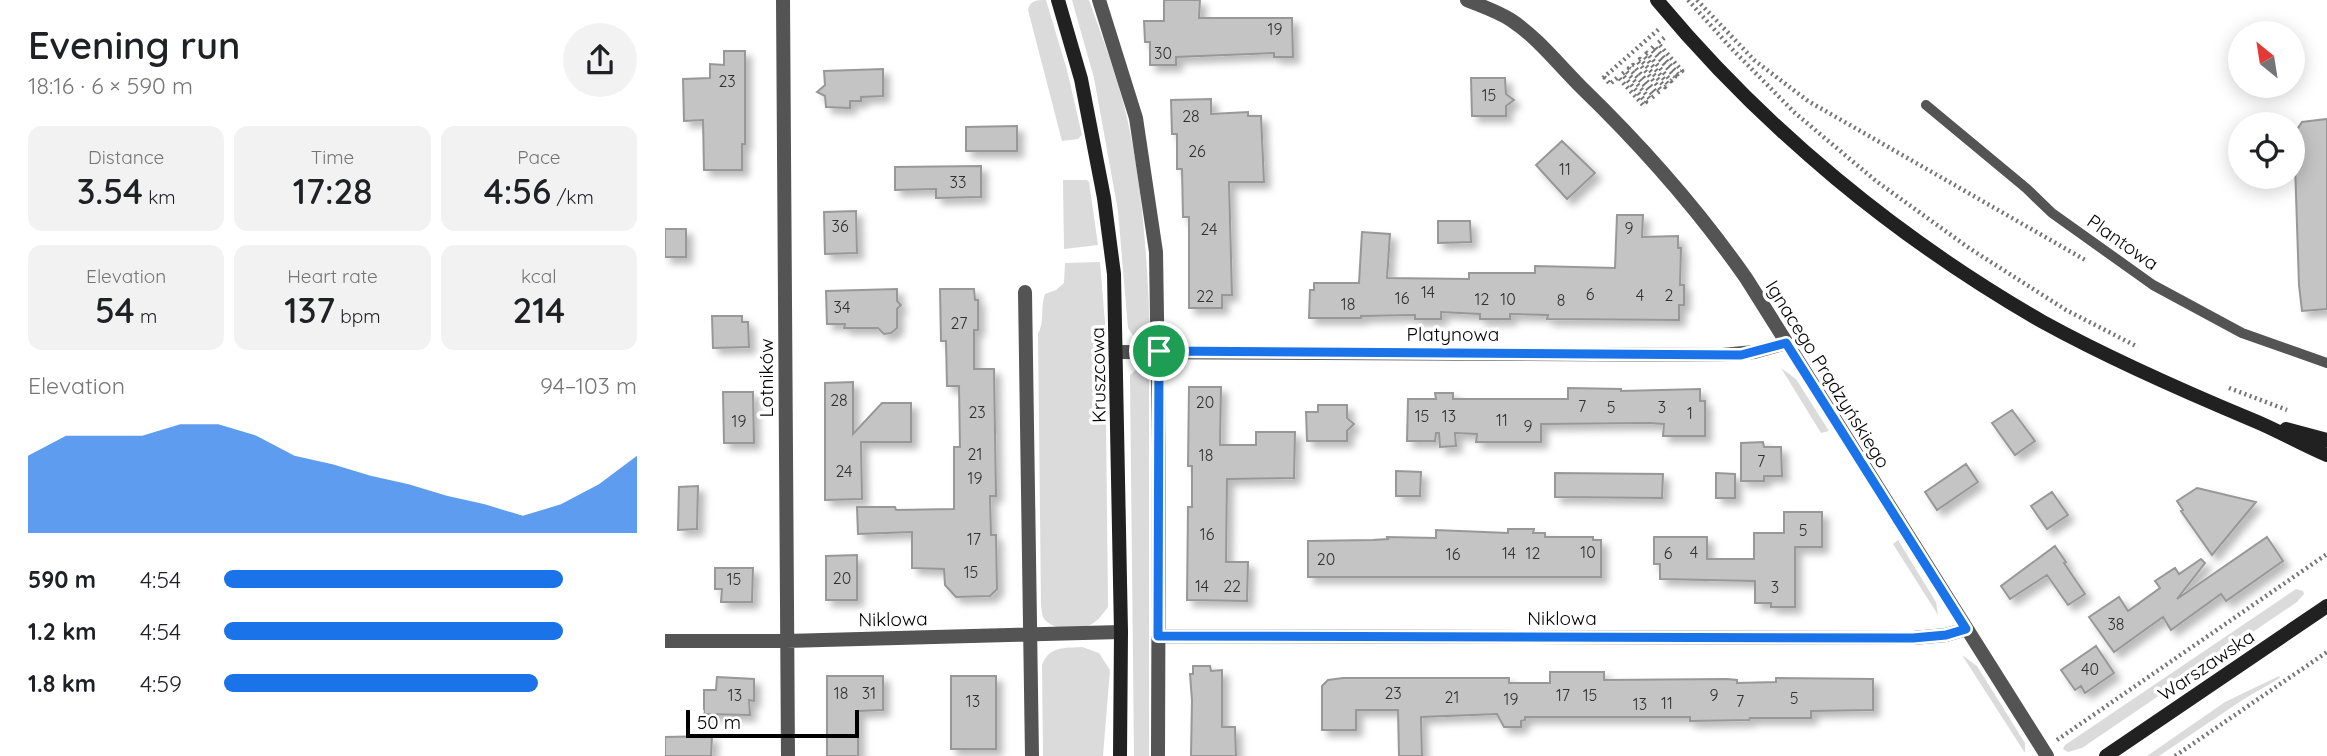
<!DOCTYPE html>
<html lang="en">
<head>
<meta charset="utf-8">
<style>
	:root { --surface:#fff; --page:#f2f2f2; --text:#202124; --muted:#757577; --accent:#1a73e8 }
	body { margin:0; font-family:Quicksand,sans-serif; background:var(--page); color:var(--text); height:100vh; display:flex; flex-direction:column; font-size:26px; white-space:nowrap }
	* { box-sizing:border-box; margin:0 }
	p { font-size:23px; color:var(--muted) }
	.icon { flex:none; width:38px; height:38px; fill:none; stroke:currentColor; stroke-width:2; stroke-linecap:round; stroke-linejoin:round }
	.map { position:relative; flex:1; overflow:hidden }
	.panel { display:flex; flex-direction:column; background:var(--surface); width:665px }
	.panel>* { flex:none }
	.needle { width:46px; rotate:330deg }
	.fabs { position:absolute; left:1563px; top:21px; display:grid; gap:14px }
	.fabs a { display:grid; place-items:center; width:77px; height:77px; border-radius:50%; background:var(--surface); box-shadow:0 4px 18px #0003; font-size:35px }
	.scale { position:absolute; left:21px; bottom:18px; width:173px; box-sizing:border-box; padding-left:7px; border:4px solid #000; border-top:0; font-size:19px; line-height:24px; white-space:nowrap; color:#000; -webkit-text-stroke:5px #fff; paint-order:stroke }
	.pin { position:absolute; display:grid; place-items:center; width:60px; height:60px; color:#fff; margin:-30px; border:4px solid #fff; border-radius:50%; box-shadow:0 2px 7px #0007 }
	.round { display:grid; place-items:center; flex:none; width:74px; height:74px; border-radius:37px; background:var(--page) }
	.summary { display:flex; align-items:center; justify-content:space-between; height:119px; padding:0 28px }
	h1 { font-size:38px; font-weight:600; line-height:52px }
	.stats { display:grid; grid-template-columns:repeat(3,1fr); gap:10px; height:119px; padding:7px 28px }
	.stats div { display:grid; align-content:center; border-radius:14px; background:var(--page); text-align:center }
	.stats b { font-size:35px; font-weight:600 }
	.stats small { font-size:19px; font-weight:400 }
	.stats p { font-size:19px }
	.chart { height:196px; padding:14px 28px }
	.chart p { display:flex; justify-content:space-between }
	.chart svg { width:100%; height:126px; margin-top:7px; fill:var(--accent); opacity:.7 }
	ul { padding:0 28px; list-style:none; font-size:23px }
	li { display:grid; grid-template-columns:112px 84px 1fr; align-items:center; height:52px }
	li i { height:18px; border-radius:9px; background:var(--accent) }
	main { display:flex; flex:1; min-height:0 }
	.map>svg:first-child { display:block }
	.green { fill:#dbdbdb }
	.building { fill:#c4c4c4; stroke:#989898; stroke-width:2; filter:url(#shadow) }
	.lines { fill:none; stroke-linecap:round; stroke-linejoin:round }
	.path { stroke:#767676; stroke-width:4.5; stroke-dasharray:2 3.5; stroke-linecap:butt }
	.service { stroke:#545454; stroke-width:10 }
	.minor { stroke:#545454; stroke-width:14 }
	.secondary { stroke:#212121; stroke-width:14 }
	.route-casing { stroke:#fff; stroke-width:14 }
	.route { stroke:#1a73e8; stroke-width:9 }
	.labels { text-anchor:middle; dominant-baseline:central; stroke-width:7; stroke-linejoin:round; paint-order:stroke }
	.number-label { font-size:16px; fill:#313131 }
	.street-label { font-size:19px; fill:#000; stroke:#fff }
</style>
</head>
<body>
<main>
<section class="panel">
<div class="summary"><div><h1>Evening run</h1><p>18:16 · 6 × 590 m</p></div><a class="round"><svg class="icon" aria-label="share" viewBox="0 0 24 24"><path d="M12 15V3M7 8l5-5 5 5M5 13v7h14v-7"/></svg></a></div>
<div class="stats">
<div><p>Distance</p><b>3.54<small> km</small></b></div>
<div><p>Time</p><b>17:28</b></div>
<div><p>Pace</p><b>4:56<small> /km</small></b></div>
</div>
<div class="stats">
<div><p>Elevation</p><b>54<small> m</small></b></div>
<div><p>Heart rate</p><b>137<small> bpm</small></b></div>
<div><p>kcal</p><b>214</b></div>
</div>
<div class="chart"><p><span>Elevation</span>94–103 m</p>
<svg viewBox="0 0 160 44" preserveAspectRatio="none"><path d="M0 44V17L10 10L20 10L30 10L40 6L50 6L60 10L70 17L80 20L90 24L100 27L110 31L120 34L130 38L140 34L150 27L160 17V44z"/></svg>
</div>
<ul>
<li><b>590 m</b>4:54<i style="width:82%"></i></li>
<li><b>1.2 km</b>4:54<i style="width:82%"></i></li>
<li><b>1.8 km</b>4:59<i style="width:76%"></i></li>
</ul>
</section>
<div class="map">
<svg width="1662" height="756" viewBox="0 0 1662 756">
	<defs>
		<filter id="shadow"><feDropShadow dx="6" dy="6" stdDeviation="3.5" flood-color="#0004"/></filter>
	</defs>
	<rect width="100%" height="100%" fill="#fff"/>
	<path class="green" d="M381,0L402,70L417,135L413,139L397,141L363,10C365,0 372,0 381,0Z
		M407,0H424C438,39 453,78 462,118C478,188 482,259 485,331L474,340L469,337L463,328L453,211L429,78Z
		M398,180H422L424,182L433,245L399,249Z
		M435,262L440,323L443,607C438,613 434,620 427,624C415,630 386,632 378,617C378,617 376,607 376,606L373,334C380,321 375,307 380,294L391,290L399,283L400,263Z
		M1116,368L1131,379L1164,431L1156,433Z
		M472,369L482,372L484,377V756H469L465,375Z
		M1233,540L1271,602L1273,615L1228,544Z
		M1631,589L1638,591L1639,594L1632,602L1417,748L1403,752L1398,749L1400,745Z
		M417,647L434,653L445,670L438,756H378L377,665C384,646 400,648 417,647Z
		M1297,655L1312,666L1360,743V753Z
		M1614,676L1615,678L1579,699L1494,756H1482L1560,702Z"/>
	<path class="building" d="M499,0H535L534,18H627L628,57H609V53L511,57V65H485V42H480L479,21H499Z
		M59,51H80V144H77V170H39L38,120L19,121L18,79L45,78V64L59,65Z
		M218,69V96L196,97V101H185V108L161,107L160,96L152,92L160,85L159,71Z
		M806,78H840L841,94L849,100L841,106V116H807Z
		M546,99V114L583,112V116H596L599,182H564L567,295H557V308H524V217H518L517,169H512V134H507L506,100Z
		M1662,119V309L1637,311L1634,285L1629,134L1637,122Z
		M352,126V151H301V127Z
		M897,141L930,173L902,199L871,165Z
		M316,166V197L271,198V189L230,190V167Z
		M191,211L192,253L160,254L159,212Z
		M952,215H978L977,237L1013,236V248H1016L1015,285H1019V305H1014V320L882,319L883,315L845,314V319H815V314L776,312V319H750V315L696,316V318H644L645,290H649V283H694L697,232L725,234L722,278L804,279V273H870V266L950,268Z
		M773,221H805L806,242L773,243Z
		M0,229H21V257H0Z
		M232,289V301L236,305L232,309V328L226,333L219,334L213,328H179L180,324H162L161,291Z
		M275,289H309L310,300H313V330H309V369H329L331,496H325L326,535H331L332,589L325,596L291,597L280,585L279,569L247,568V532L193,534L192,507H230L231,510L289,509V447H295L294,386H282L281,341H276Z
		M47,316H77V322H83L84,347L48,348Z
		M188,382V434L217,403H246V442H196L197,499L160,500V383Z
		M524,387H556L555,445H591V432H630L629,478L562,479L561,562H583L582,601L522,600L523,507H527V466H523Z
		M903,388L956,389V391L1035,389V401H1040V436H998L999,424L984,423L876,424V442H811L812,434L790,433L791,446L775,447L774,433H771L770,441H742L743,399H771L770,393H788V399H903Z
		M58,392H88L89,443H59Z
		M653,405H682V418L689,424L682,431V441H642L641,412H653Z
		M1347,410L1370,441L1350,455L1327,423Z
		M1098,442L1099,447H1116L1117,476H1099V481H1076V443Z
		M1301,464L1313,482L1272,510L1260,492Z
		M731,471L756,472L755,496H731Z
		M890,473L998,474L997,498L890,497Z
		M1051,473L1070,474V498H1051Z
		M33,486L32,529L13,530L14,487Z
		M1532,488L1591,502L1547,555L1516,511L1518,510L1512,501Z
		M1387,492L1403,515L1382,529L1366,506Z
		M1119,512H1157V547H1130V607H1106V603H1090V581L995,579V564H989V537H1042V559H1089V533H1119Z
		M843,529H869L868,533H880V537H928V540H936V577H643V541L708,540L723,539L722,537L771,538V530L843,533Z
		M1602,537L1618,561L1561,601L1556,594L1506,630L1498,617L1449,652L1424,617L1454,597L1463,611L1495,588L1490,581L1510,568L1514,574L1536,559L1540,563L1512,599Z
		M1390,546L1401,562L1399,563L1420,594L1403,605L1382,575L1345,599L1336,586Z
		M192,555V600H161V556Z
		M50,568H88L87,602H56L57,589H50Z
		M1431,646L1449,673L1420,693L1416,686L1410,690L1396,670Z
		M528,666H545L546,671L557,670V727H570L571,756H526L527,700L525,674H528Z
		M885,672H939V680L1062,679L1072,680V683L1111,682V678L1208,679V710L1146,711V718H1085L1084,720L1025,721V717H860V720L856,721V727H839L832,714L756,717L757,756H734L733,710H691V730H657V686L663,680L678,678H844V683H885Z
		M162,676H218V710L193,711V756H162Z
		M286,676H331V749H286Z
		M52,677L89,679V701L84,700L85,715L39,714V690H51Z
		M47,736L46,756H0V737Z"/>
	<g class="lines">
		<path class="path" d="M1023,0L1066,48L1130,113L1211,181L1304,248L1401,310L1473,347
			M1032,0L1089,60L1143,101L1422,261
			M939,77L945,84L953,77L978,105L981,102L957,74L961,71L985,99L989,96L964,68L968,65L992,93L996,90L972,61L975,59L1000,87L1003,84L979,56L982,53L1006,81L1010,77L986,49L989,46L1013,74L1017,71L993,43L1000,37
			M938,78L994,29
			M1564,388L1622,410
			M1392,740L1662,554
			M1510,756L1662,652"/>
		<path class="service" d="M1261,105L1361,188L1387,213L1488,285L1577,333L1662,363"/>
		<path class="minor" d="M118,0L123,756
			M434,0L471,118L491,252L494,445L493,756
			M802,0C816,6 832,11 846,20C872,37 893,64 916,87C977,146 1032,208 1081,278L1382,756
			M360,292L367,756
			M452,352L1057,355L1089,352L1121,343
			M493,636L1248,638L1281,635L1301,629
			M0,641H121L456,632"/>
		<path class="secondary" d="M393,0L416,79L439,198L449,274L456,632L455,756
			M992,0C1099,129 1233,239 1378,322C1447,360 1518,391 1590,421C1614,431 1638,445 1662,455
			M1621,429L1662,440
			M1441,756L1662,606"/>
	</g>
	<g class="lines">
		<defs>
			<path id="route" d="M1121,343L1301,629L1281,635L1248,638L493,636L494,351L1076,355Z"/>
		</defs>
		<use href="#route" class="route-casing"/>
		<use href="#route" class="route"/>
	</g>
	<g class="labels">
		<g class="number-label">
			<text x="610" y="29">19</text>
			<text x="498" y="53">30</text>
			<text x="62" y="81">23</text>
			<text x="824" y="95">15</text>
			<text x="526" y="116">28</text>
			<text x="532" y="151">26</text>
			<text x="900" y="169">11</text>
			<text x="293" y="182">33</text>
			<text x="175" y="226">36</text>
			<text x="964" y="228">9</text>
			<text x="544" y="229">24</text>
			<text x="763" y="292">14</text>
			<text x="925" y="294">6</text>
			<text x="975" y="295">4</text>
			<text x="1004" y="295">2</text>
			<text x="540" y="296">22</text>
			<text x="737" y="298">16</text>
			<text x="817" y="299">12</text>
			<text x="843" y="299">10</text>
			<text x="896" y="300">8</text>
			<text x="683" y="304">18</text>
			<text x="177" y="307">34</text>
			<text x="294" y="323">27</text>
			<text x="174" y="400">28</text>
			<text x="540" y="402">20</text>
			<text x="917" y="406">7</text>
			<text x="946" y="407">5</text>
			<text x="997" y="407">3</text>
			<text x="312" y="412">23</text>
			<text x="1025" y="413">1</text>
			<text x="757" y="416">15</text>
			<text x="784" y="416">13</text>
			<text x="837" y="420">11</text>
			<text x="74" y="421">19</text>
			<text x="863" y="426">9</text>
			<text x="310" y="454">21</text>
			<text x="541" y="455">18</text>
			<text x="1096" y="461">7</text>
			<text x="179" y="471">24</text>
			<text x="310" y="478">19</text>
			<text x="1138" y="530">5</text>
			<text x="542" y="534">16</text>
			<text x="309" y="539">17</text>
			<text x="923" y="552">10</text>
			<text x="1029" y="552">4</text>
			<text x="844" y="553">14</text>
			<text x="868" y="553">12</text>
			<text x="1003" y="553">6</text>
			<text x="788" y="554">16</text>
			<text x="661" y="559">20</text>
			<text x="306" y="572">15</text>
			<text x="177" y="578">20</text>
			<text x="69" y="579">15</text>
			<text x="537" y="586">14</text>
			<text x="567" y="586">22</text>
			<text x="1110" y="587">3</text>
			<text x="1451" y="624">38</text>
			<text x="1425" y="669">40</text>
			<text x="176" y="693">18</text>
			<text x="204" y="693">31</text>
			<text x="728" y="693">23</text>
			<text x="70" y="695">13</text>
			<text x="898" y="695">17</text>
			<text x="925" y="695">15</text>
			<text x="1049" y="695">9</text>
			<text x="787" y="697">21</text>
			<text x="1129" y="698">5</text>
			<text x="846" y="699">19</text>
			<text x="308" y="701">13</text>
			<text x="1075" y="701">7</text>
			<text x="1002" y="703">11</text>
			<text x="975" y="704">13</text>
		</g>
		<g class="street-label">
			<text transform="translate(1458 242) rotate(35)">Plantowa</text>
			<text x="788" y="334">Platynowa</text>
			<text transform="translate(1163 374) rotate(58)">Ignacego Prądzyńskiego</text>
			<text transform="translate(433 375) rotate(-91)">Kruszcowa</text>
			<text transform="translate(101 378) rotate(-90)">Lotników</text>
			<text x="897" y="618">Niklowa</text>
			<text transform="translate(228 619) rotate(-1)">Niklowa</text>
			<text transform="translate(1541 665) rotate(-34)">Warszawska</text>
		</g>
	</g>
</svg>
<div class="fabs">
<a><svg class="needle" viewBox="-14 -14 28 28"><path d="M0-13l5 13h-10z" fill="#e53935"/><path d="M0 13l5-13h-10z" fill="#757577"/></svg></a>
<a><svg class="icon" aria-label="locate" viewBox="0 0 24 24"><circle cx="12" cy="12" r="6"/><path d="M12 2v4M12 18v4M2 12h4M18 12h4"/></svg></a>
</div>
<div class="scale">50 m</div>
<div class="pin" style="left:494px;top:351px;background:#1e9e55"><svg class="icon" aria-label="arrive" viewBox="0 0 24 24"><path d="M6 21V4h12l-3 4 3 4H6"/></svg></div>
</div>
</main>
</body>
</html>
